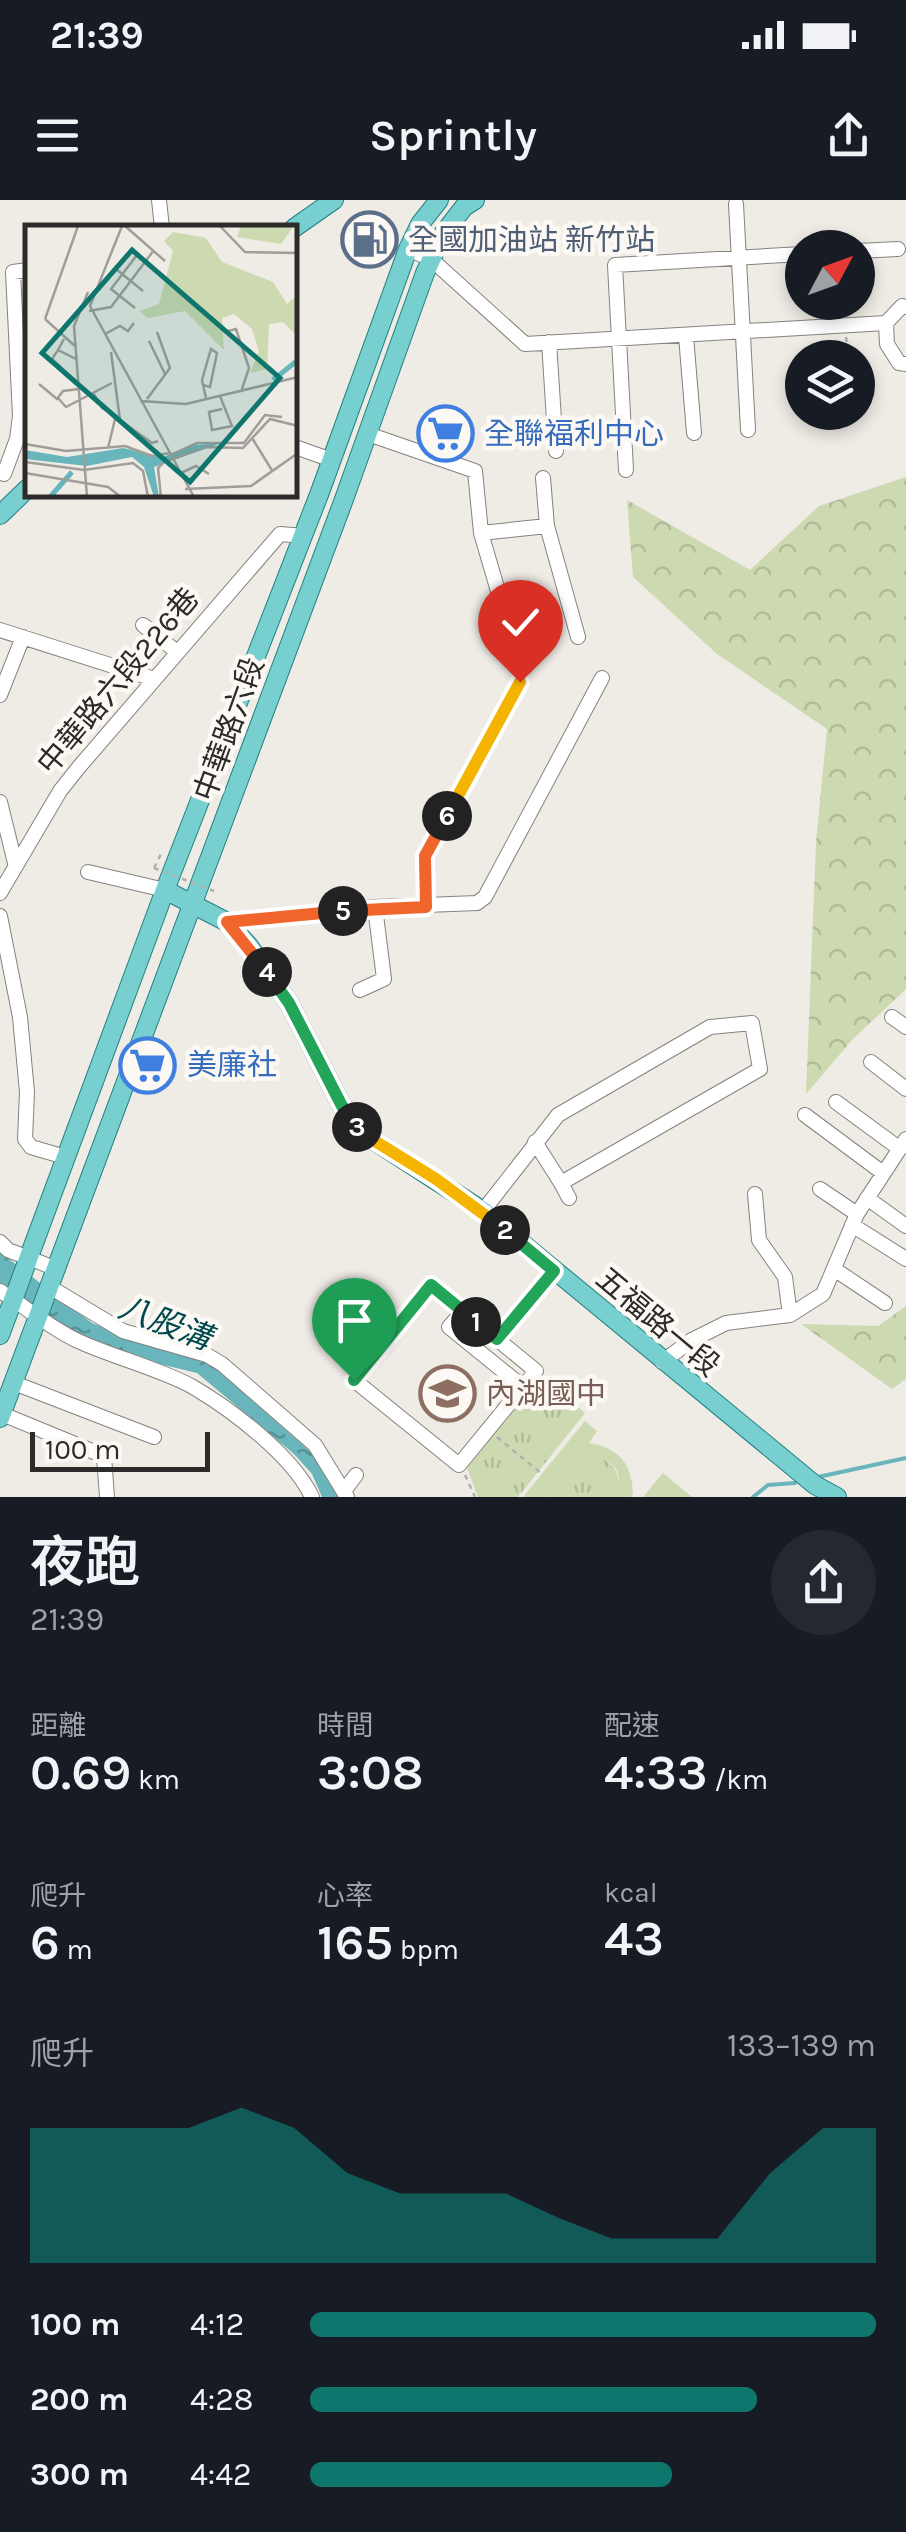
<!DOCTYPE html>
<html lang="zh-TW">
<head>
<meta charset="utf-8">
<style>
	:root { --surface:#171b24; --page:#242831; --text:#f1f3f6; --muted:#9ea1a6; --accent:#0f766e }
	body { margin:0; font-family:Karla,"Noto Sans TC",sans-serif; background:var(--page); color:var(--text); height:100vh; display:flex; flex-direction:column; font-size:38px; white-space:nowrap }
	* { box-sizing:border-box; margin:0 }
	p { font-size:32px; color:var(--muted) }
	.icon { flex:none; width:55px; height:55px; fill:none; stroke:currentColor; stroke-width:2; stroke-linecap:round; stroke-linejoin:round }
	.map { position:relative; height:1297px; overflow:hidden }
	.sheet { display:flex; flex-direction:column; background:var(--surface); flex:1 }
	.sheet>* { flex:none }
	.needle { width:65px; rotate:49deg }
	.fabs { position:absolute; left:785px; top:30px; display:grid; gap:20px }
	.fabs a { display:grid; place-items:center; width:90px; height:90px; border-radius:50%; background:var(--surface); box-shadow:0 5px 15px #0003; font-size:50px }
	.scale { position:absolute; left:30px; bottom:25px; width:180px; box-sizing:border-box; padding-left:10px; border:5px solid #2c2b29; border-top:0; font-size:28px; line-height:35px; white-space:nowrap; color:#2c2b29; -webkit-text-stroke:8px #fcf8f3; paint-order:stroke }
	.pin { position:absolute; display:grid; place-items:center; width:85px; height:85px; color:#fff; margin:-102px -42px; border-radius:50% 50% 50% 0; rotate:-45deg; box-shadow:0 0 10px #0007 }
	.pin .icon { rotate:45deg }
	.km { position:absolute; width:50px; height:50px; margin:-25px; border-radius:50%; background:#222; color:#fff; font-size:28px; line-height:50px; text-align:center }
	.round { display:grid; place-items:center; flex:none; width:105px; height:105px; border-radius:52px; background:var(--page) }
	.headline { display:flex; align-items:center; justify-content:space-between; height:170px; padding:0 30px }
	h1 { font-size:55px; font-weight:600; line-height:75px }
	.figures { display:grid; grid-template-columns:repeat(3,1fr); gap:15px; height:170px; padding:10px 30px }
	.figures div { display:grid; align-content:center }
	.figures b { font-size:50px; font-weight:600 }
	.figures small { font-size:28px; font-weight:400 }
	.figures p { font-size:28px }
	.chart { height:280px; padding:20px 30px }
	.chart p { display:flex; justify-content:space-between }
	.chart svg { width:100%; height:180px; margin-top:10px; fill:var(--accent); opacity:.7 }
	ul { padding:0 30px; list-style:none; font-size:32px }
	li { display:grid; grid-template-columns:160px 120px 1fr; align-items:center; height:75px }
	li i { height:25px; border-radius:12px; background:var(--accent) }
	.status { display:flex; justify-content:space-between; align-items:center; height:70px; padding:0 50px; background:var(--surface); direction:ltr }
	.status svg { height:28px; fill:currentColor }
	header { display:flex; justify-content:space-between; align-items:center; height:130px; padding:0 30px; background:var(--surface); font-size:45px; font-weight:600 }
	.map>svg:first-child { display:block }
	.grass { fill:url(#grass-tufts) }
	.forest { fill:url(#forest-crowns) }
	.garden { fill:#cddab1 }
	.water { fill:url(#water-ripples) }
	.lines { fill:none; stroke-linecap:round; stroke-linejoin:round }
	.stream { stroke:#68b5bc; stroke-width:4 }
	.minor-casing { stroke:#86827e; stroke-width:16 }
	.major-casing { stroke:#228181; stroke-width:20 }
	.path { stroke:#b3b0ab; stroke-width:2.5; stroke-dasharray:5 5; stroke-linecap:butt }
	.minor { stroke:#fff; stroke-width:14 }
	.major { stroke:#77cfd0; stroke-width:18 }
	.path-bridge { stroke:#b3b0ab; stroke-width:2.5; stroke-dasharray:5 5; stroke-linecap:butt }
	.split-1-casing { stroke:#fff; stroke-width:20 }
	.split-2-casing { stroke:#fff; stroke-width:20 }
	.split-3-casing { stroke:#fff; stroke-width:20 }
	.split-4-casing { stroke:#fff; stroke-width:20 }
	.split-5-casing { stroke:#fff; stroke-width:20 }
	.split-6-casing { stroke:#fff; stroke-width:20 }
	.split-7-casing { stroke:#fff; stroke-width:20 }
	.split-1 { stroke:#22a559; stroke-width:12 }
	.split-2 { stroke:#22a559; stroke-width:12 }
	.split-3 { stroke:#f5b400; stroke-width:12 }
	.split-4 { stroke:#22a559; stroke-width:12 }
	.split-5 { stroke:#f0652b; stroke-width:12 }
	.split-6 { stroke:#f0652b; stroke-width:12 }
	.split-7 { stroke:#f5b400; stroke-width:12 }
	.labels { text-anchor:middle; dominant-baseline:central; stroke-width:9; stroke-linejoin:round; paint-order:stroke }
	.service-label { font-size:30px; fill:#4e5e75; stroke:#fcf8f3; text-anchor:start }
	.shop-label { font-size:30px; fill:#366cbe; stroke:#fcf8f3; text-anchor:start }
	.street-label { font-size:30px; fill:#2c2b29; stroke:#fcf8f3 }
	.education-label { font-size:30px; fill:#785e54; stroke:#fcf8f3; text-anchor:start }
	.water-label { font-size:32px; font-style:italic; fill:#004a4f; stroke:#fcf8f3 }
	.inset-river { fill:none; stroke:#68b5bc; stroke-width:5 }
	.inset-road { fill:none; stroke:#a19e9a; stroke-width:2.5 }
	.view { fill:#0f766e; fill-opacity:0.15; stroke:#0f766e; stroke-width:5 }
	.inset-edge { fill:none; stroke:#2c2b29; stroke-width:5 }
</style>
</head>
<body>
<div class="status"><b>21:39</b><svg viewBox="0 0 49 12"><path d="M0 12V9h3v3zM5 12V6h3v6zM10 12V3h3v9zM15 12V0h3v12zM26 1h20v11H26zM47 4h2v5h-2z"/></svg></div>
<header><svg class="icon" aria-label="menu" viewBox="0 0 24 24"><path d="M4 6h16M4 12h16M4 18h16"/></svg>Sprintly<svg class="icon" aria-label="share" viewBox="0 0 24 24"><path d="M12 15V3M7 8l5-5 5 5M5 13v7h14v-7"/></svg></header>
<div class="map">
<svg width="906" height="1297" viewBox="0 0 906 1297">
	<defs>
		<pattern id="grass-tufts" width="24" height="20" patternUnits="userSpaceOnUse" patternTransform="scale(2.5)"><rect width="24" height="20" fill="#cddab1"/><path d="M3 7l-1-3M5 7V3M7 7l1-3M15 17l-1-3M17 17v-4M19 17l1-3" fill="none" stroke="#b0bb98"/></pattern>
		<pattern id="forest-crowns" width="20" height="18" patternUnits="userSpaceOnUse" patternTransform="scale(2.5)"><rect width="20" height="18" fill="#cddab1"/><path d="M2 6a3 3 0 1 1 6 0M12 15a3 3 0 1 1 6 0" fill="none" stroke="#b0bb98"/></pattern>
		<pattern id="water-ripples" width="26" height="14" patternUnits="userSpaceOnUse" patternTransform="scale(2.5)"><rect width="26" height="14" fill="#68b5bc"/><path d="M2 4q2-2 4 0t4 0M15 11q2-2 4 0t4 0" fill="none" stroke="#569399"/></pattern>
	</defs>
	<rect width="100%" height="100%" fill="#efebe5"/>
	<path class="grass" d="M540,1176L585,1213L518,1297H478L467,1268Z
		M597,1256C616,1263 624,1279 614,1297H545L578,1257Z"/>
	<path class="forest" d="M906,277V789L853,839L806,894L816,642L827,529L717,454L633,377L627,300L750,370L819,306Z
		M906,1106V1179L892,1189L801,1124L878,1126Z"/>
	<path class="garden" d="M585,1221L597,1231L589,1243C619,1248 632,1263 633,1294L631,1297H614C629,1266 606,1255 578,1257L545,1297H523Z
		M663,1273L692,1297H643Z"/>
	<path class="water" d="M0,1052L92,1123L154,1147L209,1162L322,1262L341,1297H322L312,1274L294,1254L197,1173L130,1157L43,1122L0,1085Z"/>
	<g class="lines">
		<path class="stream" d="M818,1277L906,1258
			M753,1297L768,1285L795,1283"/>
		<defs>
			<path id="minor" d="M159,0L162,28
				M736,4L748,230
				M408,49L431,59L525,144L886,123
				M858,51L898,49
				M886,123L887,144L899,163L906,164
				M886,123L902,106L906,107
				M686,136L694,233
				M549,142L556,251
				M368,234L475,271L481,333L547,326
				M295,247L332,260
				M626,270L615,65L802,54
				M4,274L17,239L20,216L13,72L28,70
				M543,278L547,326L578,437
				M481,333L515,449
				M143,425L177,452
				M0,430L154,479
				M0,495L23,437
				M0,602L15,663
				M88,672L165,690
				M0,693L60,591L79,567L280,334L304,336
				M426,707L425,656L520,482
				M0,716L20,817L27,892L25,939L31,947L65,957
				M227,722L375,707L477,703L485,697L602,478
				M360,790L384,779L375,707
				M892,817L906,827
				M871,862L906,889
				M836,902L900,949
				M805,915L883,973
				M561,983L569,998
				M820,989L857,1014
				M755,994L759,1040L785,1077L790,1115
				M867,998L906,1026
				M483,1011L558,915L710,827L752,823L760,869L561,983L535,942
				M852,1025L906,1059
				M0,1042L8,1050L57,1069
				M834,1069L885,1103
				M431,1085L536,1171L459,1265L354,1180Z
				M50,1087L123,1131L207,1155L222,1164L315,1245L347,1297
				M0,1091C27,1108 49,1127 78,1141C113,1157 163,1170 193,1187C232,1210 293,1256 312,1297
				M463,1111L449,1127L523,1187
				M497,1139L554,1071
				M662,1162L692,1140L726,1123L790,1115L823,1094L857,1014L906,939
				M14,1183L154,1237
				M2,1214L104,1256L107,1297
				M344,1291L356,1275"/>
			<path id="major" d="M294,28L334,0
				M0,315L28,288
				M165,690L227,722L249,746L289,803L342,906L370,938L483,1011L815,1285L837,1297
				M0,1135L165,690L320,292L408,49L420,24L439,0
				M0,1218L343,302L425,73L443,34L464,7L475,0"/>
		</defs>
		<use href="#minor" class="minor-casing"/>
		<use href="#major" class="major-casing"/>
		<path class="path" d="M846,137L849,158
			M154,668L162,652
			M497,1237L542,1274
			M465,1275L475,1297"/>
		<use href="#minor" class="minor"/>
		<use href="#major" class="major"/>
		<path class="path-bridge" d="M154,668L214,691"/>
	</g>
	<g class="lines">
		<defs>
			<path id="split-1" d="M354,1180L431,1085L476,1122"/>
			<path id="split-2" d="M476,1122L497,1139L554,1071L505,1030"/>
			<path id="split-3" d="M357,927L370,938L436,979L505,1030"/>
			<path id="split-4" d="M267,772L289,803L342,906L357,927"/>
			<path id="split-5" d="M267,772L227,722L343,711"/>
			<path id="split-6" d="M343,711L426,707L425,656L447,616"/>
			<path id="split-7" d="M447,616L520,482"/>
		</defs>
		<use href="#split-1" class="split-1-casing"/>
		<use href="#split-2" class="split-2-casing"/>
		<use href="#split-3" class="split-3-casing"/>
		<use href="#split-4" class="split-4-casing"/>
		<use href="#split-5" class="split-5-casing"/>
		<use href="#split-6" class="split-6-casing"/>
		<use href="#split-7" class="split-7-casing"/>
		<use href="#split-1" class="split-1"/>
		<use href="#split-2" class="split-2"/>
		<use href="#split-3" class="split-3"/>
		<use href="#split-4" class="split-4"/>
		<use href="#split-5" class="split-5"/>
		<use href="#split-6" class="split-6"/>
		<use href="#split-7" class="split-7"/>
	</g>
	<defs>
		<symbol id="fuel-ring" viewBox="-11 -11 22 22"><circle r="9.5" fill="#fcf8f3" stroke="#5c6f8a" stroke-width="1.5"/><path d="M-5.5-6h7V0h2V4h1.3V-2.5L3-4.5l.8-.8L6-3V5H2.5V1h-1V6h-7ZM-4.2-4.7v3.2H.2V-4.7Z" fill="#5c6f8a"/></symbol>
		<symbol id="supermarket-ring" viewBox="-11 -11 22 22"><circle r="9.5" fill="#fcf8f3" stroke="#3f7fe0" stroke-width="1.5"/><path d="M-6-5.5h2.5l.6 2H6L4.5 2H-2.5L-4.4-4H-6ZM-1.5 3.2a1.3 1.3 0 1 0 .1 0ZM3 3.2a1.3 1.3 0 1 0 .1 0Z" fill="#3f7fe0"/></symbol>
		<symbol id="school-ring" viewBox="-11 -11 22 22"><circle r="9.5" fill="#fcf8f3" stroke="#8d6e63" stroke-width="1.5"/><path d="M0-5L7-2L0 1L-7-2ZM-4 1L0 2.5L4 1V4Q0 6-4 4Z" fill="#8d6e63"/></symbol>
	</defs>
	<g fill-rule="evenodd">
		<use href="#fuel-ring" x="338" y="8" width="63" height="63"/>
		<use href="#supermarket-ring" x="414" y="202" width="63" height="63"/>
		<use href="#supermarket-ring" x="116" y="834" width="63" height="63"/>
		<use href="#school-ring" x="416" y="1162" width="63" height="63"/>
	</g>
	<g class="labels">
		<g class="service-label">
			<text x="408" y="40">全國加油站 新竹站</text>
		</g>
		<g class="shop-label">
			<text x="484" y="234">全聯福利中心</text>
			<text x="187" y="865">美廉社</text>
		</g>
		<g class="street-label">
			<text transform="translate(118 481) rotate(-50)">中華路六段226巷</text>
			<text transform="translate(229 529) rotate(-70)">中華路六段</text>
			<text transform="translate(658 1122) rotate(40)">五福路一段</text>
		</g>
		<g class="education-label">
			<text x="486" y="1194">內湖國中</text>
		</g>
		<g class="water-label">
			<text transform="translate(165 1123) rotate(21)">八股溝</text>
		</g>
	</g>
	<g transform="translate(25 25)">
		<rect width="272" height="272" fill="#efebe5"/>
		<path d="M216,1H269L256,19L212,12ZM148,7L181,13L197,37L248,57L262,79L272,70V111L258,97L244,99L242,144L225,148L234,127L227,104L209,89L197,93L199,125L160,86L123,93L114,86L134,79L148,26L139,16Z" fill="#cddab1"/>
		<path d="M228,216L194,219L129,242L134,272H129L119,242L107,232L62,241L0,234V225L42,232L98,223L138,232L171,220Z" fill="#68b5bc"/>
		<path class="inset-river" d="M248,155L273,135M25,272L47,247"/>
		<path class="inset-road" d="M97,1L65,81L169,272M100,1L140,36M195,1L220,27L273,28M91,44L118,66M110,83L86,64L112,30M64,86L86,82L129,25M20,94L53,1M20,94L50,121M199,107L211,104L224,143L216,167M80,109L95,101L103,106L109,98M39,114L33,125L51,134M124,116L140,149M33,125L27,134L49,155M86,127L95,195L127,218L133,216M14,159L32,174L38,166L54,164M178,160L185,162L192,128L186,124L177,155L178,160L181,173M69,169L77,183L92,191M195,171L207,201L187,205L184,187L197,184M33,173L41,182L87,158M122,174L145,143L132,107M115,176L161,179L273,152M227,213L248,247M0,219L41,226L100,221L127,231L145,228M83,223L91,190M146,230L172,218H219L240,190L257,192M0,237L59,245L108,238L118,246L123,272M0,248L83,262L96,272M156,248L171,241L184,249M160,264L226,261L273,228M62,272L49,101L63,67M136,272L133,243L139,237L180,222L218,223L245,194L273,201"/>
		<path class="view" d="M107,25L255,153L165,257L17,128Z"/>
		<rect width="272" height="272" class="inset-edge"/>
	</g>
</svg>
<div class="fabs">
<a><svg class="needle" viewBox="-14 -14 28 28"><path d="M0-13l5 13h-10z" fill="#e53935"/><path d="M0 13l5-13h-10z" fill="#9ea1a6"/></svg></a>
<a><svg class="icon" aria-label="layers" viewBox="0 0 24 24"><path d="M12 4l9 5-9 5-9-5zM3 14l9 5 9-5"/></svg></a>
</div>
<div class="scale">100 m</div>
<div class="pin" style="left:354px;top:1180px;background:#1e9e55"><svg class="icon" aria-label="arrive" viewBox="0 0 24 24"><path d="M6 21V4h12l-3 4 3 4H6"/></svg></div>
<div class="pin" style="left:520px;top:482px;background:#d93025"><svg class="icon" aria-label="check" viewBox="0 0 24 24"><path d="M5 12l5 5 9-10"/></svg></div>
<b class="km" style="left:476px;top:1122px">1</b>
<b class="km" style="left:505px;top:1030px">2</b>
<b class="km" style="left:357px;top:927px">3</b>
<b class="km" style="left:267px;top:772px">4</b>
<b class="km" style="left:343px;top:711px">5</b>
<b class="km" style="left:447px;top:616px">6</b>
</div>
<section class="sheet">
<div class="headline"><div><h1>夜跑</h1><p>21:39</p></div><a class="round"><svg class="icon" aria-label="share" viewBox="0 0 24 24"><path d="M12 15V3M7 8l5-5 5 5M5 13v7h14v-7"/></svg></a></div>
<div class="figures">
<div><p>距離</p><b>0.69<small> km</small></b></div>
<div><p>時間</p><b>3:08</b></div>
<div><p>配速</p><b>4:33<small> /km</small></b></div>
</div>
<div class="figures">
<div><p>爬升</p><b>6<small> m</small></b></div>
<div><p>心率</p><b>165<small> bpm</small></b></div>
<div><p>kcal</p><b>43</b></div>
</div>
<div class="chart"><p><span>爬升</span>133–139 m</p>
<svg viewBox="0 0 160 44" preserveAspectRatio="none"><path d="M0 44V11L10 11L20 11L30 11L40 6L50 11L60 22L70 27L80 27L90 27L100 33L110 38L120 38L130 38L140 22L150 11L160 11V44z"/></svg>
</div>
<ul>
<li><b>100 m</b>4:12<i style="width:100%"></i></li>
<li><b>200 m</b>4:28<i style="width:79%"></i></li>
<li><b>300 m</b>4:42<i style="width:64%"></i></li>
</ul>
</section>
</body>
</html>
